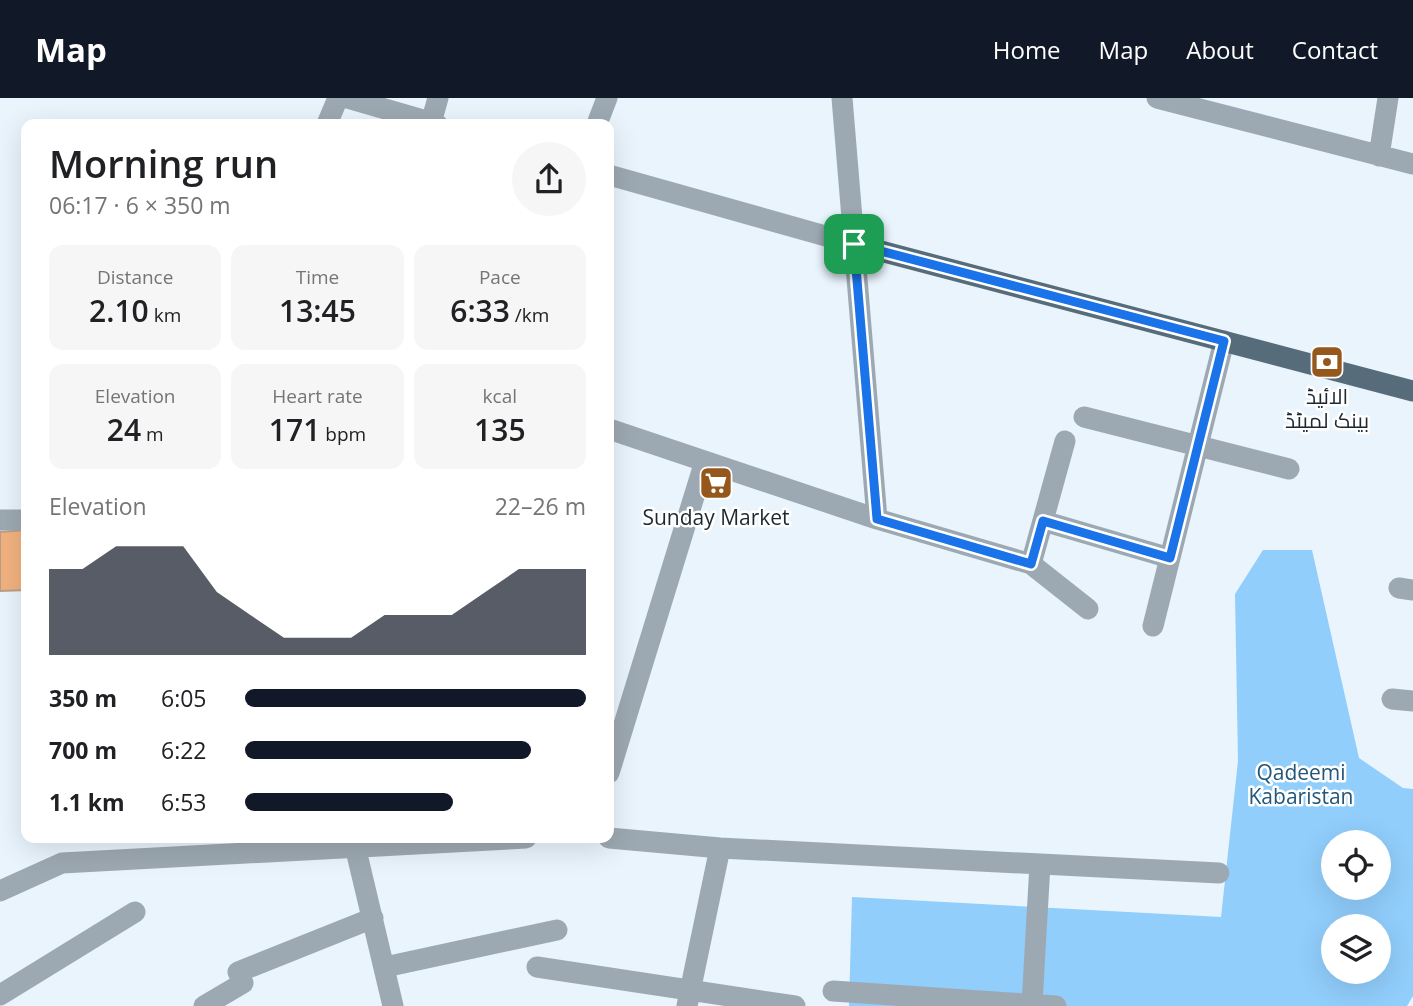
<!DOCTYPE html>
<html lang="en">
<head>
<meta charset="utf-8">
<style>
	:root { --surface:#fff; --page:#f6f6f6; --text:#202124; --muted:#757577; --accent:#111827 }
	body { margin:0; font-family:"Open Sans",Cairo,sans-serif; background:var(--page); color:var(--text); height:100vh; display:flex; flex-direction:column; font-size:26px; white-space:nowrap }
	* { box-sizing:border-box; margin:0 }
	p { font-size:23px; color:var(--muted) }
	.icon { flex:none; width:38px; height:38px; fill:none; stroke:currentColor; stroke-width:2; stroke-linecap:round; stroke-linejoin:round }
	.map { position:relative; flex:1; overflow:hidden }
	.sheet { position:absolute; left:21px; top:21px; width:593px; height:724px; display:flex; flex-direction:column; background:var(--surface); border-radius:14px; box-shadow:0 7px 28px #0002 }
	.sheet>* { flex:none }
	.tools { position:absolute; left:1321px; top:732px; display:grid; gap:14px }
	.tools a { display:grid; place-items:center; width:70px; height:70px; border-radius:50%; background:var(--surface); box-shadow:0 7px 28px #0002; font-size:35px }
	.pin { position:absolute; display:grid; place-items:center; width:60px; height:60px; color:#fff; margin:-30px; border-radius:14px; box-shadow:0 4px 10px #0006 }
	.round { display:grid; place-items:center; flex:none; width:74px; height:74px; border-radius:37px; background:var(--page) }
	.head { display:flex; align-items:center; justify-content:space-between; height:119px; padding:0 28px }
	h1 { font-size:38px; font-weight:600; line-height:52px }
	.stats { display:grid; grid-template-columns:repeat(3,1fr); gap:10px; height:119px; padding:7px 28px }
	.stats div { display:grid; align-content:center; border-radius:14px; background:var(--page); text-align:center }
	.stats b { font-size:30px; font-weight:600 }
	.stats small { font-size:19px; font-weight:400 }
	.stats p { font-size:19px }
	.chart { height:196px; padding:14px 28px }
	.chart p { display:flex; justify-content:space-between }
	.chart svg { width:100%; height:126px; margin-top:7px; fill:var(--accent); opacity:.7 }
	ul { padding:0 28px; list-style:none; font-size:23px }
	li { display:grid; grid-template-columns:112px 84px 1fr; align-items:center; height:52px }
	li i { height:18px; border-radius:9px; background:var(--accent) }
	header { display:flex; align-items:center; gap:42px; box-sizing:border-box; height:98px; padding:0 35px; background:var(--accent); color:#fff }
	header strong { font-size:33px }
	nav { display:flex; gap:38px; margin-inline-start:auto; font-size:24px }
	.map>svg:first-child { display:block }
	.green { fill:#91cefc; fill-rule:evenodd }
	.building { fill:#f2b27f; stroke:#b99f8b; stroke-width:2 }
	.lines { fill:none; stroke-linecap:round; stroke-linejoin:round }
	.minor { stroke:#9da9b2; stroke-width:21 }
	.major { stroke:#576c7b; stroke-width:21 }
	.route-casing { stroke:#fff; stroke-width:14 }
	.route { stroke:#1a73e8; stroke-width:9 }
	.labels { text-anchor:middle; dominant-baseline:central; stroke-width:5; stroke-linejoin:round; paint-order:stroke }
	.poi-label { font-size:21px; fill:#1e2830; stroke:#fff }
	.park-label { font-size:21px; fill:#235678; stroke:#fff }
</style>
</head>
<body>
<header>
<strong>Map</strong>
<nav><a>Home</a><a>Map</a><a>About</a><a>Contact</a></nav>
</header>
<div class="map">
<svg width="1413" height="908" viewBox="0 0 1413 908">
	<rect width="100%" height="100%" fill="#e9f4fd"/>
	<path class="green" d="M1263,452H1312L1359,660L1403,690L1413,691V898L1407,908H849L852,799L1221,819L1238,663L1235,496ZM1334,744H1379V789H1334ZM1334,828H1379V873H1334Z"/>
	<path class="building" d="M26,432V492L0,493V434Z"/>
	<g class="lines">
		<path class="minor" d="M347,0L437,26
			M842,0L877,421
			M1157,0L1413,66
			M431,25L438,0
			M327,26L338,0
			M597,26L607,0
			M1379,58L1388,0
			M609,77L854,146
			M1084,319L1289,371
			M609,331L877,421L1031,466L1088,511
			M0,422H26
			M1043,423L1170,460
			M1031,466L1065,343
			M1399,490L1413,492
			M1153,528L1224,243
			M1392,601L1413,603
			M609,675L705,363
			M609,740L720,750L1219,775
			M355,748L393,908
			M0,793L62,765L526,740
			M385,869L557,832
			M537,869L795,908
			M833,893L1056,908
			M0,897L135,814
			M1032,906L1040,766
			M204,908L243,885L238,874L373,820
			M687,908L720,750"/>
		<path class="major" d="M854,146L1413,293"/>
	</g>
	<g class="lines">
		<defs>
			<path id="route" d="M854,146L1224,243L1170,460L1043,423L1031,466L877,421Z"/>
		</defs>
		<use href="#route" class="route-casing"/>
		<use href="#route" class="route"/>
	</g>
	<defs>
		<symbol id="bank-square" viewBox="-11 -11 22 22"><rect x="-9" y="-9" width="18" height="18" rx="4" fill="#95571c" stroke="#fff"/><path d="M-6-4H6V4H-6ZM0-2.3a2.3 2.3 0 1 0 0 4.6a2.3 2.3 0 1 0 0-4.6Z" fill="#fff"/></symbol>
		<symbol id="supermarket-square" viewBox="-11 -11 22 22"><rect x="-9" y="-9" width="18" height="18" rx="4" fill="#95571c" stroke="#fff"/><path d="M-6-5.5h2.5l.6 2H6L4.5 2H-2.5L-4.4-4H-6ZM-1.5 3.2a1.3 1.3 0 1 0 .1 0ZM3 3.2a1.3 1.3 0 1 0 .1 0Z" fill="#fff"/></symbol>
	</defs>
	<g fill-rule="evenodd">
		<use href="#bank-square" x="1308" y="245" width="38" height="38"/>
		<use href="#supermarket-square" x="697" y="366" width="38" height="38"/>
	</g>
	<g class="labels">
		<g class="poi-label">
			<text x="1327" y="298">الائیڈ<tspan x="1327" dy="24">بینک لمیٹڈ</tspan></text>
			<text x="716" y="419">Sunday Market</text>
		</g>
		<g class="park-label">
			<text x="1301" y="674">Qadeemi<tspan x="1301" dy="24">Kabaristan</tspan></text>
		</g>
	</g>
</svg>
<div class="tools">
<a><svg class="icon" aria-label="locate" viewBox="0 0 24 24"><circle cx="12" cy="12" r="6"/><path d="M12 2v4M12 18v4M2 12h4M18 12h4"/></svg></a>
<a><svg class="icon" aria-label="layers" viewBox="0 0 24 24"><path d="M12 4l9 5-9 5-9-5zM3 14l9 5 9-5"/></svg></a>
</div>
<div class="pin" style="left:854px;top:146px;background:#1e9e55"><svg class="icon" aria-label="arrive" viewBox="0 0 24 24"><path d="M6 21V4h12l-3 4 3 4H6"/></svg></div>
<section class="sheet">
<div class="head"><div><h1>Morning run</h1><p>06:17 · 6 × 350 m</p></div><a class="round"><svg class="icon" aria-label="share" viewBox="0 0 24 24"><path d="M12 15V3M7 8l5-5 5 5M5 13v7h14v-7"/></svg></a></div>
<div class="stats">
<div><p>Distance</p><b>2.10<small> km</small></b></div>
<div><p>Time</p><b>13:45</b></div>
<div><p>Pace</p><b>6:33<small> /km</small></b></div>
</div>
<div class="stats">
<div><p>Elevation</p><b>24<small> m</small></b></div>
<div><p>Heart rate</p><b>171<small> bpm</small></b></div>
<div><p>kcal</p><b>135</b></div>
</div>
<div class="chart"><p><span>Elevation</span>22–26 m</p>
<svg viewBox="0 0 160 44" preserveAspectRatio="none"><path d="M0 44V14L10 14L20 6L30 6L40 6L50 22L60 30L70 38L80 38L90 38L100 30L110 30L120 30L130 22L140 14L150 14L160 14V44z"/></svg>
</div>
<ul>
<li><b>350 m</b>6:05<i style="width:100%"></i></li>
<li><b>700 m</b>6:22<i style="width:84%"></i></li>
<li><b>1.1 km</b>6:53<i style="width:61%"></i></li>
</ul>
</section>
</div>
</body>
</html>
